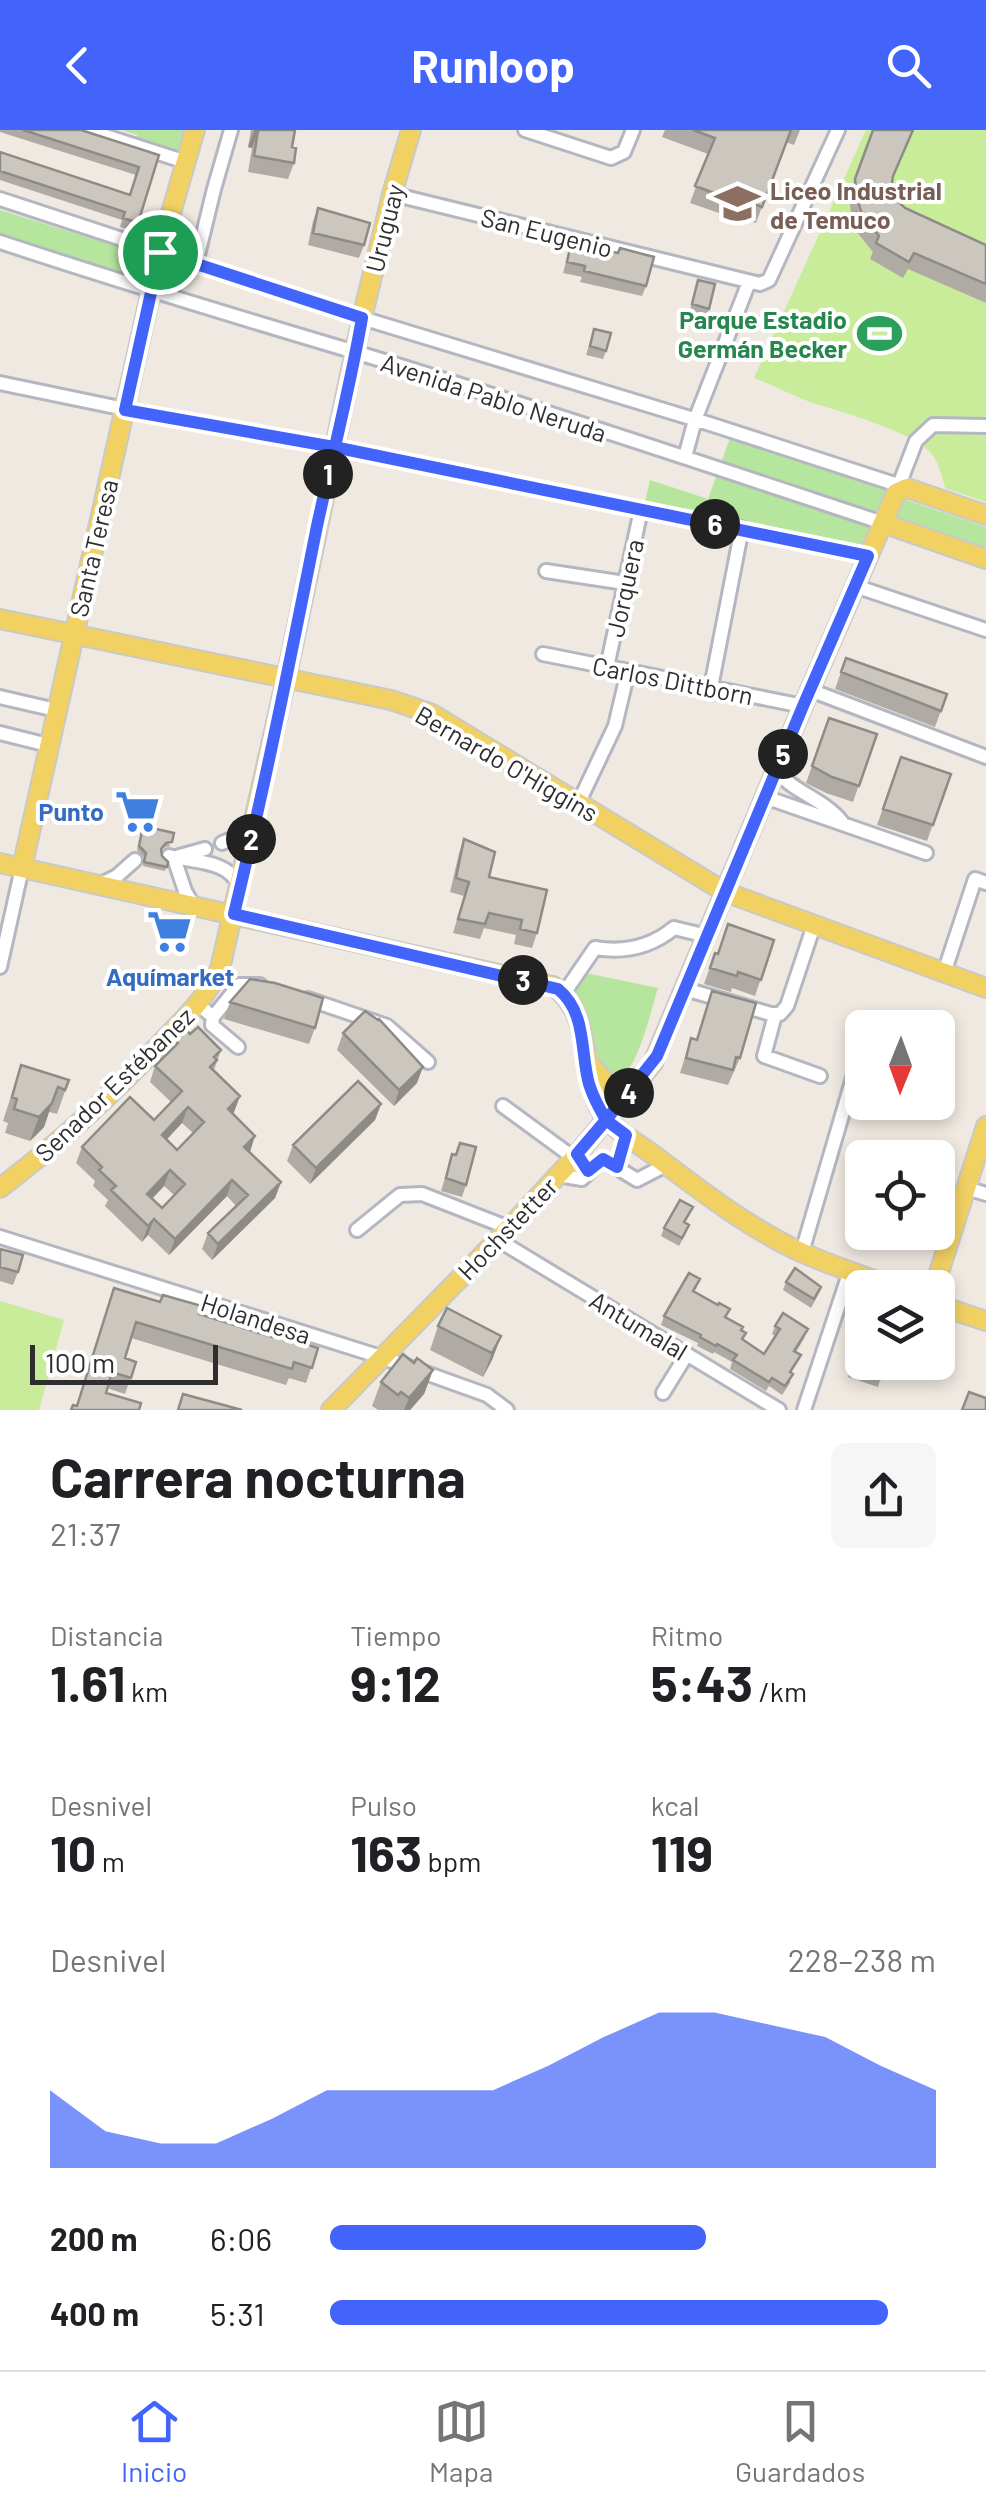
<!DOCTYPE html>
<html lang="es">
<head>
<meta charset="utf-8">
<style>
	:root { --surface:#fff; --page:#f6f6f6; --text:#202124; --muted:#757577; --line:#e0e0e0; --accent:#4264fb }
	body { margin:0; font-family:Barlow,sans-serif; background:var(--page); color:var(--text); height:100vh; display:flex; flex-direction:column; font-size:38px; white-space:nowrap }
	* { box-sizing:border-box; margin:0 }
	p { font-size:32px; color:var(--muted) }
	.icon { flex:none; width:55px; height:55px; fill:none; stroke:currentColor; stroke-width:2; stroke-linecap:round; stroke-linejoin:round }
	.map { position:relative; height:1280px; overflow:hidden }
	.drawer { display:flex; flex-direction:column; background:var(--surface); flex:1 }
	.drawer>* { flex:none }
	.needle { width:65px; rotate:181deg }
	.controls { position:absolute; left:845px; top:880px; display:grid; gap:20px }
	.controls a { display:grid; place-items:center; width:110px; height:110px; border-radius:15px; background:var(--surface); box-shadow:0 5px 15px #0003; font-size:50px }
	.scale { position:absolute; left:30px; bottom:25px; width:188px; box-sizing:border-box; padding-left:10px; border:5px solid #2e2e2e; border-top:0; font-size:28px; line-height:35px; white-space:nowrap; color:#2e2e2e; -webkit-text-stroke:8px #fff; paint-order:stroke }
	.pin { position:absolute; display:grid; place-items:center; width:85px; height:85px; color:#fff; margin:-42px; border:5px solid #fff; border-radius:50%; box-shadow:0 2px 10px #0007 }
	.km { position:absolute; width:50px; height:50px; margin:-25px; border-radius:50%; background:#222; color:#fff; font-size:28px; line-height:50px; text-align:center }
	.round { display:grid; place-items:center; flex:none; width:105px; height:105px; border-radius:15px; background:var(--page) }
	.head { display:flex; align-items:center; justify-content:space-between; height:170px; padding:0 50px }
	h1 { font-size:55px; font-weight:700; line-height:75px }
	.stats { display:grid; grid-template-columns:repeat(3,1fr); gap:15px; height:170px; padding:10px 50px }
	.stats div { display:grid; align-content:center }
	.stats b { font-size:50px; font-weight:700 }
	.stats small { font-size:28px; font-weight:400 }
	.stats p { font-size:28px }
	.chart { height:280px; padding:20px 50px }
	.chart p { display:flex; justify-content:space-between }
	.chart svg { width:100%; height:180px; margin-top:10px; fill:var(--accent); opacity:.7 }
	ul { padding:0 50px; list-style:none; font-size:32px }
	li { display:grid; grid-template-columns:160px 120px 1fr; align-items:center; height:75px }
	li i { height:25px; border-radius:12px; background:var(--accent) }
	header { display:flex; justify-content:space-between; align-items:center; height:130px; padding:0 50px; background:var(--accent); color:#fff; font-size:45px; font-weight:700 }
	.tab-bar { display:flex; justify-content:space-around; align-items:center; height:140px; border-top:2px solid var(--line); background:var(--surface); font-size:28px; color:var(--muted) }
	.tab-bar a { display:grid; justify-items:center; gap:5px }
	.tab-bar .current { color:var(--accent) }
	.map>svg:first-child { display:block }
	.green { fill:#b6e59e }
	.pitch { fill:#c9ec9a }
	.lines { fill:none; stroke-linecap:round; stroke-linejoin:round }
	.minor-casing { stroke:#b4b7c1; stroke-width:18 }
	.major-casing { stroke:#c9c9c9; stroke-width:22 }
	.minor { stroke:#fff; stroke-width:12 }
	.major { stroke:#f2d163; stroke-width:18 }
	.wall { fill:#afaba4; fill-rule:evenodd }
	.shaded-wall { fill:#8e8b86 }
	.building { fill:#cbc7bf; stroke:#8e8b86; stroke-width:2.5; fill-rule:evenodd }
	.route-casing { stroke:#fff; stroke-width:20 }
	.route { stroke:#4264fb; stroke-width:12 }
	.labels { text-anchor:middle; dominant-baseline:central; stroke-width:8; stroke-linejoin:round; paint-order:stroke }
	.education-label { font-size:25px; font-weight:bold; fill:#785e54; stroke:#fff; text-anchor:start }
	.street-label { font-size:25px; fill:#2e2e2e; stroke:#fff }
	.leisure-label { font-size:25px; font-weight:bold; fill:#27864d; stroke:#fff; text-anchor:end }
	.shop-label { font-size:25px; font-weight:bold; fill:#366cbe; stroke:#fff; text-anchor:end }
</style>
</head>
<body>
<header><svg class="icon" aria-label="back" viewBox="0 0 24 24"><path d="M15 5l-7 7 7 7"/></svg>Runloop<svg class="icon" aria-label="search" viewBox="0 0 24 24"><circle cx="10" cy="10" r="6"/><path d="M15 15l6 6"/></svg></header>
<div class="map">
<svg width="986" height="1280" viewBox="0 0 986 1280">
	<rect width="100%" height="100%" fill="#efe9e1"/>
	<path class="green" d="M122,0H189L180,27L136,13L137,5Z
		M0,80L148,126L141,149L0,105Z
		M731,305L895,357L865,421L644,377L650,350L708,369Z
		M896,370H906L986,397V426L893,395Z
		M581,842L658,858C651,881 639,933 622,947L607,944L601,937L585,885L574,865Z"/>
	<path class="pitch" d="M866,0H986V372L945,358C942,346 939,332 930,322C912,302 840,281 813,273C793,266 774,256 754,248Z
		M0,1171L64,1190L39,1280H0Z"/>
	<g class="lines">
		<defs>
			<path id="minor" d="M87,0L186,32
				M525,0L611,28L624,22L633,0
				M392,64L760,154L769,150L838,0
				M0,69L362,188L710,294L907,358
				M0,112C118,151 237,187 355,222C532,276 708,335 883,393
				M196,133L214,59L231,0
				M0,253L125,279L334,317L868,426
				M685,327L695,290L749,152
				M899,355L916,311L933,295L986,296
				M546,441L625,453
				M855,456L986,500
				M543,524L803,576
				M607,537L641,380
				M711,557L742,398
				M810,560L986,627
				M0,567L56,580
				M0,603L48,615
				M776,641C795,663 824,669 842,692
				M765,667L926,723
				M578,674L615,596L628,541
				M222,713L253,700
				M169,726C194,732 229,730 240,757
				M176,727L205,719
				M174,728L185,761L193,775
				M99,755L117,746L135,730
				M0,837L22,738
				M944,843L975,749L986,753
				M558,859L569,856L595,818C625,823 651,817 674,798L707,806
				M685,859L771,884H780L787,876L814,795
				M308,869L387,896L428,932
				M198,874L213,887L212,895L238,917
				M775,885L764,926L820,946
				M213,887L239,855H260
				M503,976L574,1028
				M558,1045L582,1049L603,1029L637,1050L666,1035
				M966,1058L986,1064
				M357,1100L400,1065L422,1064L509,1098
				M0,1107L381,1227L487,1265L507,1280
				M498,1110L779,1280
				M802,1122L855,941
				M663,1263L687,1224
				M804,1280L850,1141"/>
			<path id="major" d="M883,393L986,429
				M0,489L391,570L432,584L725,762L986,858
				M0,733L553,856C595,884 578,943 602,982C613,1000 638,1013 655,1026C701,1061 750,1099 803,1123C833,1136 865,1147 897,1158
				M22,738L160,121L195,0
				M588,932L606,953L630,962
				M0,1058C58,1014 112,965 162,912C184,889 206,868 220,839L286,549L362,188L392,64L411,0
				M934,1158L986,996
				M938,1175L986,1191
				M331,1280L509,1098L574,1028L653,933L803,576L896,363L907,358L986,385"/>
		</defs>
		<use href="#minor" class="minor-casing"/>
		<use href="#major" class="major-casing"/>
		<use href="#minor" class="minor"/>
		<use href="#major" class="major"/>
	</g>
	<path class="wall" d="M0,0H81L159,25L135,101L120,97L122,90L0,50V22L130,65L136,45L0,2Z
		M251,0H295L292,17L294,33L288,49L248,42L252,18L248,17Z
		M665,0H800L794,15L786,12L756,93L723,81L722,84L690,73L708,24L662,7Z
		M866,16L892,51L891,60L893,67L905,78L986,115V173L908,139L903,148L870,129L873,122L856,101L851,84L849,65Z
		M318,78L364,115L359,128L308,115L313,91Z
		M571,113L646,156L642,166L580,152L582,147L563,143Z
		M698,150L709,179L706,187L689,183Z
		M594,199L606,221L603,229L586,225Z
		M846,528L947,564L935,597L835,559Z
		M829,588L877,604L853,672L826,663L806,653Z
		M901,627L951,644L927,711L877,695Z
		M143,696L171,716L165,717L161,721L162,726L168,732L165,741L143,736L144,727L137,720Z
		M464,709L489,747L537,803L532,818L514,814L516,805L484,798L480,809L453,803L464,766L450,762L459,723Z
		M774,810L755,866L732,858L731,862L704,854L715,823L718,824Z
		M712,861L740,928L728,955L680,943L691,908L696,910Z
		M230,872L315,898L309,914L224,889Z
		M343,903L412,927L417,953L394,976L337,920Z
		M190,904L221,920L214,940L240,966L233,984L249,1022L281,1052L275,1068L212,1130L202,1119L208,1103L236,1076L227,1066L169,1125L148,1105L142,1112L105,1076L108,1070L93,1056L95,1051L76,1033L82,1017L154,990L171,972L150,952L155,936L173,918L176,911ZM182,993L193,1003L177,1020L166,1010ZM164,1056L174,1065L162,1078L152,1069Z
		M21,935L69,950L57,984L49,982L44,997L30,1011L5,1003L8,993L3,991Z
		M381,974L375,990L310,1054L287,1031L293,1015Z
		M460,1013L466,1055L462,1067L441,1061L452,1024L455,1025Z
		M693,1077L685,1093L686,1103L679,1116L661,1106L664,1098Z
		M0,1119L18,1142L13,1155L0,1151Z
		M786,1152L818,1165L811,1178L783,1160Z
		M114,1158L271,1206L318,1218L306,1253L289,1248L286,1255L131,1208L125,1228L136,1232L125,1264L107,1258L77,1276Z
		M697,1158L694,1162L746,1203L743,1210L764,1224L775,1206L772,1204L775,1196L805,1207L796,1222L801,1225L791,1243L790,1253L782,1265L769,1256L766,1261L730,1239L732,1232L714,1222L713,1224L697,1216L698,1213L661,1195L664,1186Z
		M438,1196L501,1206L492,1230L483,1247L430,1220Z
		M855,1225L885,1235L878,1257L848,1247Z
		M414,1233L433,1240L424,1264L410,1280H378L372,1276L381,1252Z"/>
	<path class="shaded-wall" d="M254,1H258L252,18L248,17Z
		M423,937L417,953L394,976L399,960Z
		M240,966L234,982L222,995L228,979Z
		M52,973L44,997L30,1011L39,987Z
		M381,974L375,990L310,1054L316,1038Z
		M188,977L182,993L156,1021L162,1005Z
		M255,1006L250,1022L244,1017Z
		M170,1040L164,1056L141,1080L147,1064Z
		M232,1050L227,1066L169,1125L175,1109Z
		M281,1052L275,1068L212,1130L218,1114Z
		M154,1089L148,1105L142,1112L148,1096Z
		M501,1206L492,1230L483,1247L492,1223Z
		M433,1240L424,1264L410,1280H404L409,1268Z"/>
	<path class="building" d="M23,0H81L159,25L138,93L123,88L125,82L0,41V22L130,65L139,37Z
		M254,0H295L292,17L296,18L294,33L254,26L258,1Z
		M693,0H791L762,77L729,64L728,68L695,56L715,8Z
		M873,0H913L893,46L891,60L893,67L905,78L986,115V154L914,123L909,132L876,113L879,106L862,84L857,68L855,49Z
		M318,78L370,93L364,115L313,103Z
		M571,113L618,123L620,118L654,127L646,156L584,141L585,136L567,132Z
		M698,150L715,154L709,179L692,174Z
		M594,199L611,203L606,221L590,216Z
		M846,528L947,564L941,581L841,542Z
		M829,588L877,604L859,656L832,647L812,636Z
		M901,627L951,644L933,695L883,679Z
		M143,696L174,703L172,712L166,713L161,719L162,726L168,732L167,737L144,732L146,723L139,716Z
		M464,709L495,722L489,747L547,760L537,803L520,799L522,790L489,783L485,794L458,789L469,752L456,748Z
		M728,794L774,810L761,850L738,842L737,846L710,838L715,823L718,824Z
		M250,849L275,853L323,868L315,898L230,872Z
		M712,861L756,873L740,928L736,927L733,940L686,928L691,908L697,910Z
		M365,881L378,890L379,889L423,937L399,960L343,903Z
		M198,897L221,920L214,927L217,930L210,937L240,966L228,979L255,1006L244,1017L281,1052L218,1114L208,1103L248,1065L232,1050L175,1109L154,1089L148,1096L111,1060L116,1056L99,1040L102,1037L82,1017L130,967L154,990L182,961L155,936L178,913L176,911L186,900L190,904ZM188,977L204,992L177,1020L162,1005ZM170,1040L185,1054L162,1078L147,1064Z
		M21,935L69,950L65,960L58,957L52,973L39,987L14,979L17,969L12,967Z
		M358,951L381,974L316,1038L293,1015Z
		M460,1013L476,1017L466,1055L446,1048L452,1024L456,1025Z
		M680,1070L693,1077L684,1092L689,1095L682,1108L664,1098Z
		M0,1119L23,1125L18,1142L0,1137Z
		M795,1138L821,1157L814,1169L786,1152Z
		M689,1143L700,1149L693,1161L718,1175L719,1173L730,1179L725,1187L743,1197L741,1200L746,1203L742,1209L764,1224L780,1199L775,1196L783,1183L808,1199L794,1221L801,1225L790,1242L793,1244L785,1256L772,1248L769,1252L733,1230L737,1225L717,1214L716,1216L700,1207L701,1205L664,1186Z
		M114,1158L160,1172L163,1165L202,1176L199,1184L272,1207L274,1198L301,1206L299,1212L318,1218L312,1238L294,1232L292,1239L136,1192L125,1228L136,1232L131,1248L112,1242L106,1263L141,1273L139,1280H71L73,1275L77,1276Z
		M447,1178L501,1206L492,1223L438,1196Z
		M403,1224L414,1233L417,1228L433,1240L409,1268L401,1262L398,1265L381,1252Z
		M855,1225L862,1228V1232H876L885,1235L881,1249L851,1239Z
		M969,1262L986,1268V1280H962Z
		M183,1264L242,1280H178Z"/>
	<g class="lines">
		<defs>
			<path id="route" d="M160,122L362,188C350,258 332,327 317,396C291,526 265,655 234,784L558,859C587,883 580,921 589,954C593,967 599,978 606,990L577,1024L588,1041L603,1029L617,1037L626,1005L606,990L657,926L803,576L868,426L334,317L125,280L160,122"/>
		</defs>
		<use href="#route" class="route-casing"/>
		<use href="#route" class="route"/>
	</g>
	<defs>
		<symbol id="school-bare" viewBox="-9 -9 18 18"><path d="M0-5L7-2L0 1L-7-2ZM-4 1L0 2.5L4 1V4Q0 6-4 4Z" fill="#8d6e63" stroke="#fff" stroke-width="2.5" paint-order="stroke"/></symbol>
		<symbol id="stadium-bare" viewBox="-9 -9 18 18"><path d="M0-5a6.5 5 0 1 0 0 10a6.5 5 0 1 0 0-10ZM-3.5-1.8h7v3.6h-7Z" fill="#2e9e5b" stroke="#fff" stroke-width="2.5" paint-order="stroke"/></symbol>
		<symbol id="supermarket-bare" viewBox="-9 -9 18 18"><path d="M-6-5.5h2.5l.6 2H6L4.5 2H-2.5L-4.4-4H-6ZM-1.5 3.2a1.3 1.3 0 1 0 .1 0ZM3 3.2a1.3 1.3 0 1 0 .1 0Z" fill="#3f7fe0" stroke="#fff" stroke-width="2.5" paint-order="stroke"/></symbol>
	</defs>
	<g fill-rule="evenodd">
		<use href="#school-bare" x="706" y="42" width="63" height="63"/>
		<use href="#stadium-bare" x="848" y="172" width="63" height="63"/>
		<use href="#supermarket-bare" x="106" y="650" width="63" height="63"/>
		<use href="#supermarket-bare" x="138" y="770" width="63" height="63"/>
	</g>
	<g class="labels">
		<g class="education-label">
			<text x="770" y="60">Liceo Industrial<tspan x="770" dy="29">de Temuco</tspan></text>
		</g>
		<g class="street-label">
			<text transform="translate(384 98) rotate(-76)">Uruguay</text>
			<text transform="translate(547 102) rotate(14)">San Eugenio</text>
			<text transform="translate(494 267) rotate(18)">Avenida Pablo Neruda</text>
			<text transform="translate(93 418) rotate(-77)">Santa Teresa</text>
			<text transform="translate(624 458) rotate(-78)">Jorquera</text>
			<text transform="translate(673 550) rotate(11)">Carlos Dittborn</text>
			<text transform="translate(507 633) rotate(30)">Bernardo O'Higgins</text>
			<text transform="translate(114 954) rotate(-44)">Senador Estébanez</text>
			<text transform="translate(507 1098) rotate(-46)">Hochstetter</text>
			<text transform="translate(256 1188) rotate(18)">Holandesa</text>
			<text transform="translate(639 1195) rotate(31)">Antumalal</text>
		</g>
		<g class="leisure-label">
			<text x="847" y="189">Parque Estadio<tspan x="847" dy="29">Germán Becker</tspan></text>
		</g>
		<g class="shop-label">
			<text x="104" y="681">Punto</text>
			<text x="170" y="846" text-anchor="middle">Aquímarket</text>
		</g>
	</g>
</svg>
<div class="controls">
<a><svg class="needle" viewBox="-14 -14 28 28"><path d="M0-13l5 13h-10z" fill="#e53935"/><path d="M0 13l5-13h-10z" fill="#757577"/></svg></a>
<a><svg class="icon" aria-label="locate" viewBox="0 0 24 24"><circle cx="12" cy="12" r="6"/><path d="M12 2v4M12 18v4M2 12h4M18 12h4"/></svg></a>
<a><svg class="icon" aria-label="layers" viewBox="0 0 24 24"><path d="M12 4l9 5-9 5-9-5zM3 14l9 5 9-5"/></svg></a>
</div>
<div class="scale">100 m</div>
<div class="pin" style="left:160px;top:122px;background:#1e9e55"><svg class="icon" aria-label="arrive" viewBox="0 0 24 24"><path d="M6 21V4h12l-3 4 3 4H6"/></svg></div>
<b class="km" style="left:328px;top:344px">1</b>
<b class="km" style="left:251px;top:709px">2</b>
<b class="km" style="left:523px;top:850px">3</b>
<b class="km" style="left:629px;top:963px">4</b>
<b class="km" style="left:783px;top:624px">5</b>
<b class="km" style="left:715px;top:394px">6</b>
</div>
<section class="drawer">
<div class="head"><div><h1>Carrera nocturna</h1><p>21:37</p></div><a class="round"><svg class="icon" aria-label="share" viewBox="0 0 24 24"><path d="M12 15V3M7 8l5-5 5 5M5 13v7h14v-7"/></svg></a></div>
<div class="stats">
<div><p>Distancia</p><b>1.61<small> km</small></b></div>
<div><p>Tiempo</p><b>9:12</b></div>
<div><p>Ritmo</p><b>5:43<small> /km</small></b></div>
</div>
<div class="stats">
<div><p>Desnivel</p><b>10<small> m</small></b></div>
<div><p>Pulso</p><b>163<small> bpm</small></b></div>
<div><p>kcal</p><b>119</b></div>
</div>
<div class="chart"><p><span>Desnivel</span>228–238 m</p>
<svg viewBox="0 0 160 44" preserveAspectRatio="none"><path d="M0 44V25L10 35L20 38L30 38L40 32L50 25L60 25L70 25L80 25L90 19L100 12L110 6L120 6L130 9L140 12L150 19L160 25V44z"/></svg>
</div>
<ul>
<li><b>200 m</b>6:06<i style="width:62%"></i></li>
<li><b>400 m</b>5:31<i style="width:92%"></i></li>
</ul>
</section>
<nav class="tab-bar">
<a class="current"><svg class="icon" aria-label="home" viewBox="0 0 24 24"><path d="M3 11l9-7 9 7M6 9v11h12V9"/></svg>Inicio</a>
<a><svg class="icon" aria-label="map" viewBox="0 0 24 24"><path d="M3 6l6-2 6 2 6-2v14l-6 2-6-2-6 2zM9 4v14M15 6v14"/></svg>Mapa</a>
<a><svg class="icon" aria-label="saved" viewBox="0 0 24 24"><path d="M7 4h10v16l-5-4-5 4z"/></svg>Guardados</a>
</nav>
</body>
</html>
